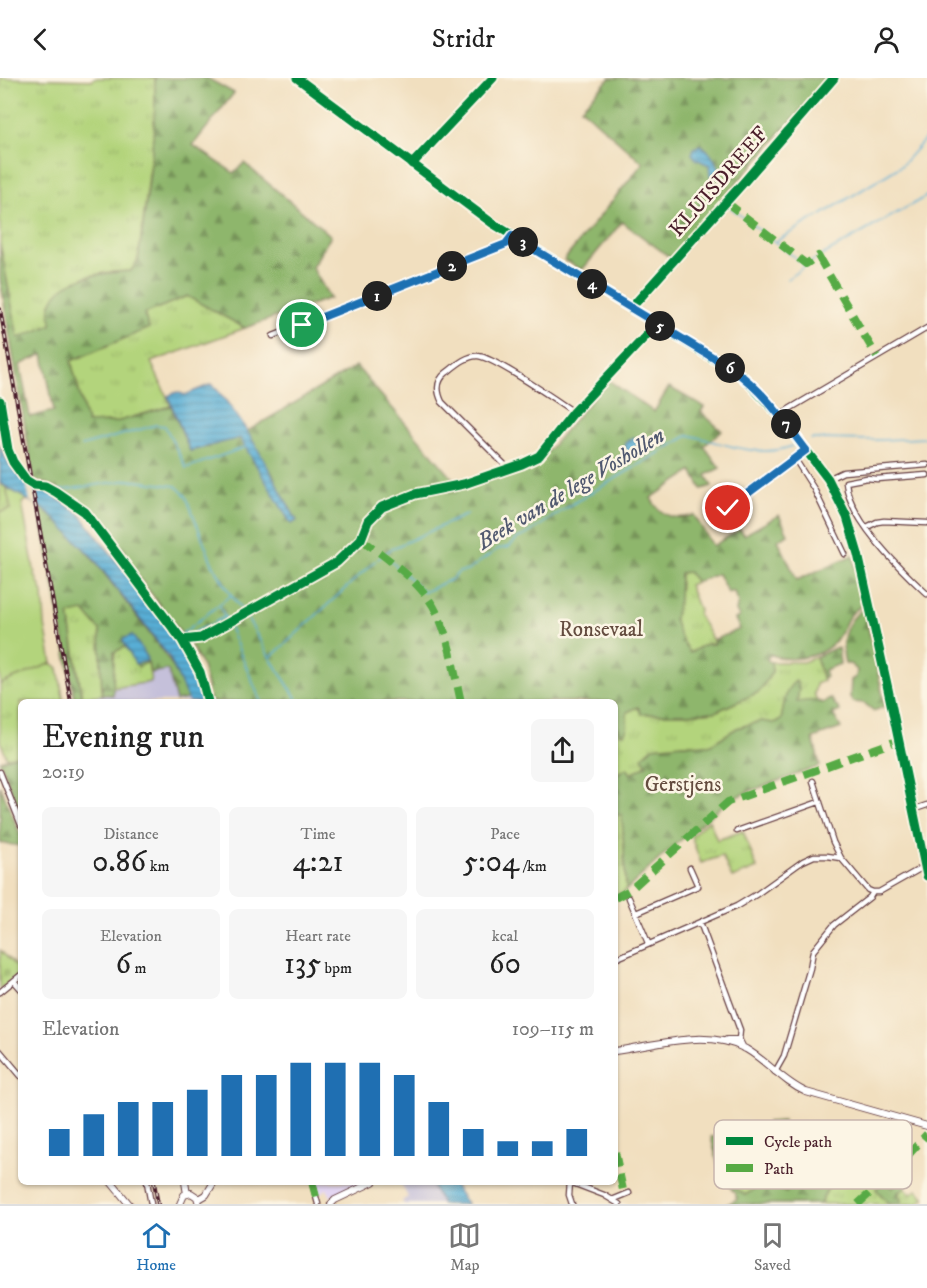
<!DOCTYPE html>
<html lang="en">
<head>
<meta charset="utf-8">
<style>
	:root { --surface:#fff; --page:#f6f6f6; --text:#222; --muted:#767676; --line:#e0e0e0; --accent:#1f6fb2 }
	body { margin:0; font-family:"IM FELL DW Pica",serif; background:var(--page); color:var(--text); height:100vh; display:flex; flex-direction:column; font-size:22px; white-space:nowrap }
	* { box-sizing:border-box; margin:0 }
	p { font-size:20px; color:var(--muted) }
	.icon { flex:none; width:33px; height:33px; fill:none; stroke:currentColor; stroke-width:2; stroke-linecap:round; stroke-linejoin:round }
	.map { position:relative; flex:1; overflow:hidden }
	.sheet { position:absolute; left:18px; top:621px; width:600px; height:486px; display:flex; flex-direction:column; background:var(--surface); border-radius:9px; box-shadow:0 2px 4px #0004 }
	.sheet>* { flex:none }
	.pin { position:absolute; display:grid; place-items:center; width:51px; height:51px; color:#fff; margin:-26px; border:3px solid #fff; border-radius:50%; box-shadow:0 2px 6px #0007 }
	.km { position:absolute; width:30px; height:30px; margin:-15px; border-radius:50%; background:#222; color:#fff; font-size:16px; line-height:30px; text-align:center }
	.round { display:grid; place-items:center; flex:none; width:63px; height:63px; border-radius:9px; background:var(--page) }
	.summary { display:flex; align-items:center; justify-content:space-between; height:102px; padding:0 24px }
	h1 { font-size:33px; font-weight:600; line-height:45px }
	.stats { display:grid; grid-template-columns:repeat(3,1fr); gap:9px; height:102px; padding:6px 24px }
	.stats div { display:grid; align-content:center; border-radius:9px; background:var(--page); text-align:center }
	.stats b { font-size:30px; font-weight:600 }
	.stats small { font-size:16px; font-weight:400 }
	.stats p { font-size:16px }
	.chart { height:168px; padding:12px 24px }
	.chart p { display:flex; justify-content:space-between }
	.chart svg { width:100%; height:108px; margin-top:6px; stroke:var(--accent); stroke-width:6 }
	header { display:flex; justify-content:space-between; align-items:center; height:78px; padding:0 24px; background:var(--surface); font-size:27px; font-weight:600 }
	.tab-bar { display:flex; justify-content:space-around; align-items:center; height:84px; border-top:2px solid var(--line); background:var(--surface); font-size:16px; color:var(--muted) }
	.tab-bar a { display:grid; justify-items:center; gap:3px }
	.tab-bar .current { color:var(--accent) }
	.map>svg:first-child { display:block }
	.built { fill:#e2d4f3 }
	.industrial { fill:#c5c0da }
	.grass { fill:url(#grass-tufts); stroke:#7e7a54; stroke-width:1.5 }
	.forest { fill:url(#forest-firs); stroke:#6c6a4c; stroke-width:1.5; fill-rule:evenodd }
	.cemetery { fill:url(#cemetery-stones); stroke:#7e7a54; stroke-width:1.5 }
	.garden { fill:#b3d47c; stroke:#7e7a54; stroke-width:1.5 }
	.water { fill:url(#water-rules); stroke:#516680; stroke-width:1.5 }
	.pier { fill:#f1dfbf }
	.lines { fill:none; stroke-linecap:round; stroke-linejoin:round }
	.stream { stroke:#58aed5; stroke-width:1.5 }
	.street-casing { stroke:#633c41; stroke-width:7 }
	.secondary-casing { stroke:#633c41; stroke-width:8 }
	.primary-casing { stroke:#633c41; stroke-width:9 }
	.street { stroke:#fff; stroke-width:4.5 }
	.secondary { stroke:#fff; stroke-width:6 }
	.primary { stroke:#fff; stroke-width:7 }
	.rail-casing { stroke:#4a1f2b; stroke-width:4 }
	.rail { stroke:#fcf5e5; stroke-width:1.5; stroke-dasharray:4.5; stroke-linecap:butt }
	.quiet { stroke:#57aa44; stroke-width:8; stroke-dasharray:15 8; stroke-linecap:butt }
	.cycleway-casing { stroke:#fcf5e5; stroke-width:13 }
	.cycleway { stroke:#00873e; stroke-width:9 }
	.route-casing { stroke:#fff; stroke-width:12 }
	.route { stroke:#1f6fb2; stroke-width:8 }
	.labels { text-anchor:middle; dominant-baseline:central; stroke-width:5; stroke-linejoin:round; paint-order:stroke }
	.street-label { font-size:21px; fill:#4a1f2b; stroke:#fcf5e5 }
	.park-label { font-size:21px; fill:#644c3f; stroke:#fcf5e5 }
	.water-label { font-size:22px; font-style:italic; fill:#50586f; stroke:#fcf5e5 }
	.key { fill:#fcf5e5; stroke:#c7b5ad; stroke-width:1.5 }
	.key-label { font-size:16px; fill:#4a1f2b }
</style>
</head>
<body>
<header><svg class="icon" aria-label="back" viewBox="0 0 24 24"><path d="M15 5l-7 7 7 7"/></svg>Stridr<svg class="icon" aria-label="person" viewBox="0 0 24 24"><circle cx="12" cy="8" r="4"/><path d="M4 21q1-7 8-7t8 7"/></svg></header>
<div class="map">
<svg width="927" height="1126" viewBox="0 0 927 1126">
	<defs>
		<pattern id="grass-tufts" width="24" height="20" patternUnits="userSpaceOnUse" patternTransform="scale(1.5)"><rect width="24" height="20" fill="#b3d47c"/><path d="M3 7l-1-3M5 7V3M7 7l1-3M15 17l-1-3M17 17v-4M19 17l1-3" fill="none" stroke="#9bb66b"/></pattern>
		<pattern id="forest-firs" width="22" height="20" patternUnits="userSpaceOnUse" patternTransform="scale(1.5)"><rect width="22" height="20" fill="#8eb66c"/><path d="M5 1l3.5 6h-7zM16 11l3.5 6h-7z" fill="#769359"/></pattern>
		<pattern id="cemetery-stones" width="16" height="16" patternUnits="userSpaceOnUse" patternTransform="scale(1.5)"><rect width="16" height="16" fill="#b3d47c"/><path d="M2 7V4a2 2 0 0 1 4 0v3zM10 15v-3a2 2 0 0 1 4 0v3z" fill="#9bb66b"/></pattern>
		<pattern id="water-rules" width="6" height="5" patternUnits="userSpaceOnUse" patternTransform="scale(1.5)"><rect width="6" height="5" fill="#58aed5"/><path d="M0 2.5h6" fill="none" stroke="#4b8dad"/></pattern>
	</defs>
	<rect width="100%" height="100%" fill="#fcf5e5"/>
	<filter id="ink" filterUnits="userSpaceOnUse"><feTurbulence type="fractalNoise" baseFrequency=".0167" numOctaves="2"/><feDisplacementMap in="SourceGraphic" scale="12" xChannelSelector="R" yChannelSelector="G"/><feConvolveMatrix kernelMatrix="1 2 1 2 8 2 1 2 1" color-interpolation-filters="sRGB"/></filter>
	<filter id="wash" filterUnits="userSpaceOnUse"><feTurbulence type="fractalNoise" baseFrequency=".008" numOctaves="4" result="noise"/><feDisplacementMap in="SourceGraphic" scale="24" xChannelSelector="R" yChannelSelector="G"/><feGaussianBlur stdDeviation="1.35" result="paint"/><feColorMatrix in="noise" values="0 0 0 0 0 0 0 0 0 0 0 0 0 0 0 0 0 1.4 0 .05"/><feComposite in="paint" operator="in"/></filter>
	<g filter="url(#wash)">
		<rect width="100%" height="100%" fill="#f1dfbf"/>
		<path class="built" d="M316,1104H361L362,1106L331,1119L327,1111L319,1116Z"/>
		<path class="industrial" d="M168,592L176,623L188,621L189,624H83L82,619L113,617V610L151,604L150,595Z
			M400,1104H430L442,1126H404L402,1123L408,1119Z"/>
		<path class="grass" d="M0,0L93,2L94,0H155L156,44L138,182L131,193L110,194L84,199L51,225V247L18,261L0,166Z
			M187,218L245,250L151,284L171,328L116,344L87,345L71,283L148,250L144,236Z
			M0,405L6,410L12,431L0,434Z
			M688,494L696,504L689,507L699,532L698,536L715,566H706L689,575L679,556L674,541L679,522L680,495Z
			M84,533L100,552L102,617L82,619L69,535Z
			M127,568L148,584L151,604L113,610L114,574Z
			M816,579L823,603L816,606L814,616L817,622L797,625L799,610L787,614L781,642L773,645L761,643L737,650L710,667L682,666L631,696L627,690L615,697V646L619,654L627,650V634L638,629L686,636L715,634L759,614L772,594L771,584H803Z
			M52,585L58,590L64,624H21V676L7,680L0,663V606Z
			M622,736L626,812L615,818V737Z
			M709,742L717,762L743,753L757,790L732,800L722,778L701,785L691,758Z
			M773,1055H779L783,1082L804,1072L809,1074L786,1115L772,1107Z
			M767,1073C768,1097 767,1106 745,1117L735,1111L720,1075Z
			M843,1081L863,1099L874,1088L887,1102L895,1095L901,1102L892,1110L876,1111L889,1126H820Z
			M904,1110L911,1116L917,1112L925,1120L918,1126H903L898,1116Z"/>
		<path class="forest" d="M155,0H207L234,15L193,67L234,95L244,85L331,158L312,189L330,220L245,250L187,218L144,236L149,250L71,283L87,345L116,344L171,328L190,373L240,359L297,443L246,354L356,288L461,410L515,393L542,380L608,302L654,334L669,309L704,329L701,334L722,353L704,368L720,390L706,397L712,408L702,411L692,393L651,420C660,438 675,443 694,437L713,468L740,451L744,457L779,437L788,456L778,462L797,502L853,477L863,527C845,538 849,542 838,559C826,579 790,586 770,576L767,582L771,584L772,594L759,614L715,634L686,636H641L638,629L627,634V650L624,656L619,655L615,646V624H211L202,588L193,571L87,431C71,417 55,407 34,402L0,201V166L18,260L51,247C51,241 49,230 52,224C62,197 107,195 131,193L138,182C147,121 156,61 155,0ZM43,276L54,333L30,339L20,287ZM688,494L696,504L718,496L728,515L733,513L738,524L736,533L739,539L735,541L740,551L713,562L714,566H706L690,575L679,556L674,541L679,522L680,495Z
			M610,0H829L671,180L622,144L582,192L564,182L643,85L581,30Z
			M39,428C78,457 105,497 134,535C156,565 175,585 188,621L176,623L168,592L150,595L148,584L138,589L127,568L114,574L113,617H102L100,552L84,533L69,536L82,624H75Z
			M864,530L885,628L874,633L864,625L853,624L850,620L851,602L856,599L857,592L850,586H845C840,564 844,544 864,530Z
			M835,570H838L840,586L824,592L826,599L823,600L816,579Z
			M796,603L799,610L797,624L817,622L822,625L831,621L840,633L833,636L841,650L813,660L820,688L750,713L728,723L669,772L626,812L622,737H615V697L627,690L631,696L647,687L642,679L653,669L682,666L710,667L737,650L761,643L773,645L781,642C784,629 784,610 796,603Z
			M21,676V738L0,683Z
			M0,708L21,758V768L0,765Z
			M783,1043L787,1075L799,1071L803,1063L825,1051L821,1067L827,1070L835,1052L851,1061L820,1126H728L737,1121L734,1114L721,1098L711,1059L717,1058C721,1079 725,1106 745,1117C752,1113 760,1109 764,1102C771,1091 767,1058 767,1044ZM773,1055H779L783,1082L804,1072L809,1074L786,1115L772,1107Z
			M901,1102L908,1106L898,1116L903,1126H889L876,1111L885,1103L892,1110Z"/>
		<path class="cemetery" d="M0,872L21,894L0,911Z"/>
		<path class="garden" d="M6,410L29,421L22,425L35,497L43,515L45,547L52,585L0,606V434L11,431Z"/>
		<path class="water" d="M700,67C712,73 713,81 720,91L718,99H713L710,97L709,87L696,81L692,76L694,70Z
			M212,306C247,344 272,398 297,443L291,446L240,360L190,373L168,318L177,314L185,317Z
			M634,359L638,362L636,375L633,377L625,374V365L628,362Z
			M0,366C4,382 23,409 41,409L80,436L174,557L197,595L205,624H189L169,579L94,481L48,434L0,405Z
			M132,557L146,577L147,583L135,586L123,563V561Z
			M430,1104H452L467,1126H442Z"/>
		<path class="pier" d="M25,399L33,405L38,429L30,423Z"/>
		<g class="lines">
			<path class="stream" d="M727,127L806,188
				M821,137L901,88L927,59
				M775,164L818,138
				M821,178L927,118
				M787,201L817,180
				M811,361L880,362L927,360
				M82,368L156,347L165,348L186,390L246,369
				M57,413L128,402L176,408L186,418L212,485L231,517
				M383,476L423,513H426L452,501L459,494L467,493L498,471L509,469L518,460L526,457L572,426L689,357C722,365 759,381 792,368
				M378,481L391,471L468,436
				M245,536L270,580L375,483
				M225,539L261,624
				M182,556L231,517L243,533
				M184,556L189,557L225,539L219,527
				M270,580L299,624"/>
		</g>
	</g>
	<g filter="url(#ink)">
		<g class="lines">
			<defs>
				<path id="street" d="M631,230L744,104L834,0
					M273,258L506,166L512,158
					M574,334C557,323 494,279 478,278C467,277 454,289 446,295C436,303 437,314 442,324L507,389L522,386L539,378L574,334L657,246
					M779,337L927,250
					M795,381L814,411L845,476
					M828,401L843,394L927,387
					M846,404C848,440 901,492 927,516
					M846,404L867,400L877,401L927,397
					M735,425L739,429L740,434L732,439L727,435L728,429L806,372
					M867,449L877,444L884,443L927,445
					M0,694L21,747
					M813,703L833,764L841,780
					M915,731L927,727
					M737,753L819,724
					M629,820L648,865
					M636,835L698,808L690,790
					M700,844L740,952L739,962
					M615,881L737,828L757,816L803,783L814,778H827L841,780L868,812L873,814
					M14,903L21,911
					M0,914L21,897
					M0,973L21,998
					M775,994L784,978L810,890L813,873L834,847L870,819L873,814H879L925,788
					M147,1104L151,1126
					M312,1104L318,1126
					M570,1104L604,1117L619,1126
					M570,1104L569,1117L572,1126
					M612,1122L629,1115"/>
				<path id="secondary" d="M412,86L493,0
					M727,962H739L743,970
					M615,973C657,967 707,950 746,971C767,983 783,1004 806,1014L927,1048
					M111,1104L129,1126
					M185,1104L187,1116
					M199,1121L206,1117L214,1104
					M180,1126L184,1117L191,1115L197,1119L199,1126
					M331,1126L335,1122L373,1104"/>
				<path id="primary" d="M297,0L492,145L743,299L779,337L828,401L847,439L858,476L888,611L927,798"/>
			</defs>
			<use href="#street" class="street-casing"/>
			<use href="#secondary" class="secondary-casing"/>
			<use href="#primary" class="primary-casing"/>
			<use href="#street" class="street"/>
			<use href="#secondary" class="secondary"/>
			<use href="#primary" class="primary"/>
			<defs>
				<path id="rail" d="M0,231L71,624
					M154,1104L158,1126"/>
			</defs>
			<use href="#rail" class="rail-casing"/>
			<use href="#rail" class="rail"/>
			<path class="quiet" d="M726,124L806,186L818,178L877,279
				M361,461C388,481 422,504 437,535C450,562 454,594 461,624
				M615,820L631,811L728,724L899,662
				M615,1074L624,1117
				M312,1104L318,1126
				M858,1126L894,1093L927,1056"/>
			<defs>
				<path id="cycleway" d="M297,0L492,145L743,299L779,337L828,401L847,439L858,476L888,611L927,798
					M412,86L493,0
					M631,230L744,104L834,0
					M0,323L8,372L13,384L26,402L34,407L45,408L56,414L85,434L182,562L200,594L208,624
					M182,562L201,560L337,484L361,461L368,443L382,429L415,416L464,406L522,386L539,378L574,334L657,246"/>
			</defs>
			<use href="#cycleway" class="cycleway-casing"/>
			<use href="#cycleway" class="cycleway"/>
		</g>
	</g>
	<g class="lines" filter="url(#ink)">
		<defs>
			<path id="route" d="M302,247L506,166L512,158L732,291C763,312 784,343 806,372L728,430"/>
		</defs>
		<use href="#route" class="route-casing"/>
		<use href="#route" class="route"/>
	</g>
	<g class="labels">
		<g class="street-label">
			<text transform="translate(719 104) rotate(-49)">KLUISDREEF</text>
		</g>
		<g class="park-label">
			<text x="601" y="552">Ronsevaal</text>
			<text x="683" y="707">Gerstjens</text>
		</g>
		<g class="water-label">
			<text transform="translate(571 411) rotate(-31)">Beek van de lege Voshollen</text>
		</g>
	</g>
	<rect x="714" y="1042" width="198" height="69" rx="9" class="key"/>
	<rect x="726" y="1059" width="27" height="8" fill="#00873e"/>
	<rect x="726" y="1086" width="27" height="8" fill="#57aa44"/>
	<g class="key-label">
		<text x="764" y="1069">Cycle path</text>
		<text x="764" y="1096">Path</text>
	</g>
</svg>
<div class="pin" style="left:302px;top:247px;background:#1e9e55"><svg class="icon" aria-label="arrive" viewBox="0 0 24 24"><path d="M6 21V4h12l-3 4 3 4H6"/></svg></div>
<div class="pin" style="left:728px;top:430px;background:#d93025"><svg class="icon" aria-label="check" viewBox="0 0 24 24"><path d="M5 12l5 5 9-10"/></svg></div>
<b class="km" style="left:377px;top:218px">1</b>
<b class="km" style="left:452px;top:188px">2</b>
<b class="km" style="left:523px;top:164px">3</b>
<b class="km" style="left:592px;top:206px">4</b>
<b class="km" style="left:660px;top:248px">5</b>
<b class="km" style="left:730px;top:290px">6</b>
<b class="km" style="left:786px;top:346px">7</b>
<section class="sheet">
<div class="summary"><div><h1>Evening run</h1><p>20:19</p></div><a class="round"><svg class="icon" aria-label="share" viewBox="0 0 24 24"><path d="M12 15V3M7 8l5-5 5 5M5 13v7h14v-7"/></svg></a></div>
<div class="stats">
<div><p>Distance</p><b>0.86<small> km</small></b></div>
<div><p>Time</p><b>4:21</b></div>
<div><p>Pace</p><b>5:04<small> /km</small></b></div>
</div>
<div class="stats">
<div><p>Elevation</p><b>6<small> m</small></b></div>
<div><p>Heart rate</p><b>135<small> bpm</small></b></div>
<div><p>kcal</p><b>60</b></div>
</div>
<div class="chart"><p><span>Elevation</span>109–115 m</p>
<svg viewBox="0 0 160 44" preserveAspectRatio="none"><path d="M5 44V33M15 44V27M25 44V22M35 44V22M45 44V17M55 44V11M65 44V11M75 44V6M85 44V6M95 44V6M105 44V11M115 44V22M125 44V33M135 44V38M145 44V38M155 44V33"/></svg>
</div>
</section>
</div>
<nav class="tab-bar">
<a class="current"><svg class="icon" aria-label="home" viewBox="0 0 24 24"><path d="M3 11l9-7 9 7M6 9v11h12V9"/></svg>Home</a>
<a><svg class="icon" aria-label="map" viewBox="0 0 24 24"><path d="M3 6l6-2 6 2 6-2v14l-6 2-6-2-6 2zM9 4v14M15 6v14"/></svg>Map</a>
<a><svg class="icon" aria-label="saved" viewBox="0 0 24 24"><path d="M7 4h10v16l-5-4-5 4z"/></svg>Saved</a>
</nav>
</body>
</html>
